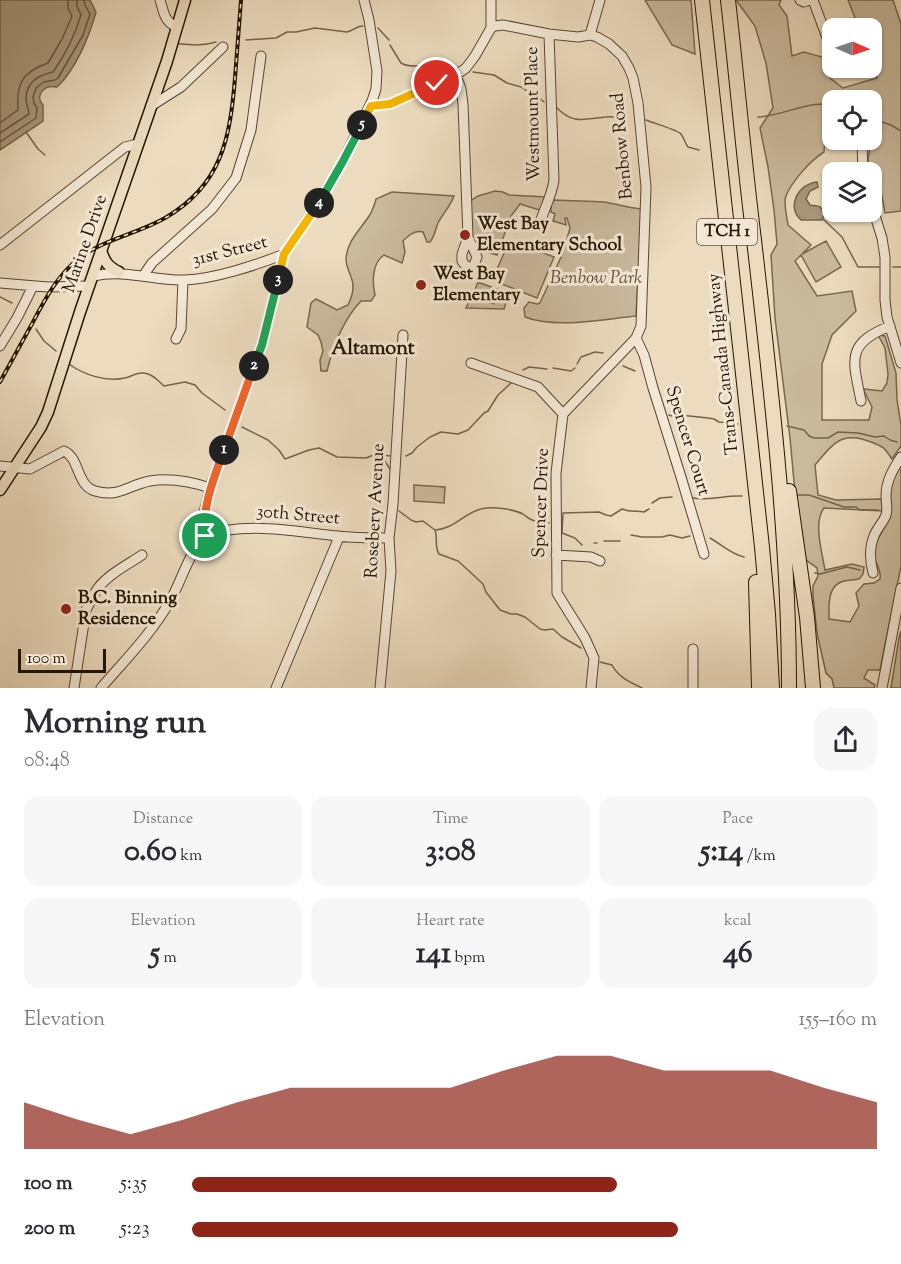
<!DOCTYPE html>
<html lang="en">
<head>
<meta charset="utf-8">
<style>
	:root { --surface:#fff; --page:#f7f7f7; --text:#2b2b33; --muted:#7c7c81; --accent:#8f2418 }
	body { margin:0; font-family:"Sorts Mill Goudy",serif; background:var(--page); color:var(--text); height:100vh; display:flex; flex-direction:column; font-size:22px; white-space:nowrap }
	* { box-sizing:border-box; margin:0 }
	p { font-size:20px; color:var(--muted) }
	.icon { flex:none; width:33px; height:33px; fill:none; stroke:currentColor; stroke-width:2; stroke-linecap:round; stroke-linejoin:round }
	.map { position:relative; height:688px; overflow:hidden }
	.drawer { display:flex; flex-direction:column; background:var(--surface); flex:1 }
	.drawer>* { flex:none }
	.needle { width:39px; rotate:92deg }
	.controls { position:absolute; left:822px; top:18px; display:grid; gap:12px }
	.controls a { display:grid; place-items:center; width:60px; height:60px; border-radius:12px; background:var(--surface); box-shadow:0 2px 4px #0004; font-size:30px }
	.scale { position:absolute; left:18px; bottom:15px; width:88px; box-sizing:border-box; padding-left:6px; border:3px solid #251600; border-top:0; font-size:16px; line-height:21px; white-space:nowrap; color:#251600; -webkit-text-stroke:4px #f3e8d5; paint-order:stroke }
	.pin { position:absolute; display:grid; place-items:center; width:51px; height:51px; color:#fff; margin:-26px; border:3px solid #fff; border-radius:50%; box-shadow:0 2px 6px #0007 }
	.km { position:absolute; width:30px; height:30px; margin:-15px; border-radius:50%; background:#222; color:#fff; font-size:16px; line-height:30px; text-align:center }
	.round { display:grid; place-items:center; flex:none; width:63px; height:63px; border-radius:18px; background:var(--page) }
	.summary { display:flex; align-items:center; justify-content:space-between; height:102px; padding:0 24px }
	h1 { font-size:33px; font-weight:800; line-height:45px }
	.metrics { display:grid; grid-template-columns:repeat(3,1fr); gap:9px; height:102px; padding:6px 24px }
	.metrics div { display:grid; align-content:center; border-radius:15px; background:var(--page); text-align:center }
	.metrics b { font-size:30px; font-weight:800 }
	.metrics small { font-size:16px; font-weight:400 }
	.metrics p { font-size:16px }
	.chart { height:168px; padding:12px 24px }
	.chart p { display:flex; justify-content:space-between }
	.chart svg { width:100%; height:108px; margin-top:6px; fill:var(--accent); opacity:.7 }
	ul { padding:0 24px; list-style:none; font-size:20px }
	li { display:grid; grid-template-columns:96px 72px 1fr; align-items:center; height:45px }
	li i { height:15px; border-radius:8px; background:var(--accent) }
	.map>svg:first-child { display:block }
	.green { fill:#caba9e; stroke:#78684f; stroke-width:1.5 }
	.water { fill:#a8987d; stroke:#74644b; stroke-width:1.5 }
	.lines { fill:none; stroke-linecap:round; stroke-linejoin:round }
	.shore { stroke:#66573e; stroke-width:1.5 }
	.stream { stroke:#74644b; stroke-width:1.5 }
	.minor-casing { stroke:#574730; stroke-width:11 }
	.major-casing { stroke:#251600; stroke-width:13 }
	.highway-casing { stroke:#251600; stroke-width:16 }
	.minor { stroke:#f3e8d5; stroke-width:9 }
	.major { stroke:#ecdbbe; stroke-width:10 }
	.highway { stroke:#ecdbbe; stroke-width:14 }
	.rail-casing { stroke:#251600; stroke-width:4 }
	.rail { stroke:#f3e8d5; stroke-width:1.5; stroke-dasharray:4.5; stroke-linecap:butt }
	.split-1-casing { stroke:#fff; stroke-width:12 }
	.split-2-casing { stroke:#fff; stroke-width:12 }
	.split-3-casing { stroke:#fff; stroke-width:12 }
	.split-4-casing { stroke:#fff; stroke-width:12 }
	.split-5-casing { stroke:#fff; stroke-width:12 }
	.split-6-casing { stroke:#fff; stroke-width:12 }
	.split-1 { stroke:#f0652b; stroke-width:8 }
	.split-2 { stroke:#f0652b; stroke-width:8 }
	.split-3 { stroke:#22a559; stroke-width:8 }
	.split-4 { stroke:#f5b400; stroke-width:8 }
	.split-5 { stroke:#22a559; stroke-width:8 }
	.split-6 { stroke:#f5b400; stroke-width:8 }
	.poi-dot { fill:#8f2418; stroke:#f3e8d5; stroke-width:2 }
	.labels { text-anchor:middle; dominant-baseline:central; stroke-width:6; stroke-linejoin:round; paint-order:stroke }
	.shield { fill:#f3e8d5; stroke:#635540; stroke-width:1.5 }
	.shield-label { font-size:16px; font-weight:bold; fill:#251600 }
	.street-label { font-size:18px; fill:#251600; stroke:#f3e8d5 }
	.poi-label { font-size:18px; font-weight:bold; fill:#251600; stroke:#f3e8d5; text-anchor:start }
	.park-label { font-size:18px; font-style:italic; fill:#5f4f37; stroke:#f3e8d5 }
	.neighbourhood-label { font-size:20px; font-weight:bold; fill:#251600; stroke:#f3e8d5 }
</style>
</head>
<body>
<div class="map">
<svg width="901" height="688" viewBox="0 0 901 688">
	<rect width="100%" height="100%" fill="#ecdbbe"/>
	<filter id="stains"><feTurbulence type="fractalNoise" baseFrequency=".00333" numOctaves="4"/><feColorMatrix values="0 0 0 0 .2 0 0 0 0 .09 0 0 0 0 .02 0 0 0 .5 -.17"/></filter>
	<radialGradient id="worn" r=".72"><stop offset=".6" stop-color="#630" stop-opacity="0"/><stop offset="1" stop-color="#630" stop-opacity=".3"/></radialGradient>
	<path class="green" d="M645,0H691L695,54L672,45Z
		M736,0H781L779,5L787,16L792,56L804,52L822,57L830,78L843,88L877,78L872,63V28H859L848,0H893L901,24V211L885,213L881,191L872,182V172H869L868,158L872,139V100H832V121L826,125L824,152C811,160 792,181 786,196C783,203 787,216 788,225L811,245L802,254L826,241L841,267L816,282L801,255L795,261L817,296L852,291L856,311L832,335L822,364V420H869L872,407L863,389L882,391L887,383L888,374L885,348L878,335L885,336L896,373L897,400L901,425V446L892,459C884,447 884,447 871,442C841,430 833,444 815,465L818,495L836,500L882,499L883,511L824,508C813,522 822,552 825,570L852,564L864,567L863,574L859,579C854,580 849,580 844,581C827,585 829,605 829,619L850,622L859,606L856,593L864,584L874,583L880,579C882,568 873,562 874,552C876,534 888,527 891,512C892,507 890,504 889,498C888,485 895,473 901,462V566L880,670H868L864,678L875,685L874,688H834L832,679L826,673L817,633L813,595V586L818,576L817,568L806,560L799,536L790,438L775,318L771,255L777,244L774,210L768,167L760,128L773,108L766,63L755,26Z
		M495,191L503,192L509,195L546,197L545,203L539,210L520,204L511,216L497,255C466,248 471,228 469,202L478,196Z
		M392,192L454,196C450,207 443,213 438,223C435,230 435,236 430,242H427L423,232C414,230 408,236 403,241L405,252L402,263L384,255C372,263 372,282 375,295L371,301H361C343,320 333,346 327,371H321L320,360L323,351L321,342L318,335L307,327L311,303L316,299L337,310L348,305C352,297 355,286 351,277C349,271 346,266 346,259C347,240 362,228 371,213C373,208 375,204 376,199Z
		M555,200C572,201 588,201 604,202C617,204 628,208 642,209L636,316C604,319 555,329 525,317L524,308L529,302L537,304L540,303L562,255L570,228L567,218H565L566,225L553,221L555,214L551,212V203Z
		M510,240L554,257L537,298L492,280Z
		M478,282L499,290L495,302L500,291C506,296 507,302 504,309L466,308L471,296L495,304L473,295Z
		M414,485L445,487L444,503L414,501Z
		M901,631V688H891L899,638Z"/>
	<path class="water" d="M0,0H90L96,12C89,37 76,69 57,87C45,84 34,95 43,105V121L0,150Z
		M817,182L818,187L810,191L806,199L810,205C821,207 820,204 824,215L822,220H801C786,207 798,184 817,182Z"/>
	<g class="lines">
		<path class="shore" d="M0,123L18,110C16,84 22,72 48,63L62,39L72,16L68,8V0
			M0,133L29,114C29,109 26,105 26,99C26,82 38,75 53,72C65,55 75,35 81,15L77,6V0
			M0,142L36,118L37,108L34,103L33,97L36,88L44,82L55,80L58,78L83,35L90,14L85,5L84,0"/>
		<path class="stream" d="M378,28L389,40
			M246,40L276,38L287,32H296L315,28L347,32C353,31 356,26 363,26
			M179,44C192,45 203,46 216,42
			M390,45L401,63C408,67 413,66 420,66C426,68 445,69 451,66L456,68
			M473,72L494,75L507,83L521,87L530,93
			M536,95L544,102
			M556,107C573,125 584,119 606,117C613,116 618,118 625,118
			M758,117C777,116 794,108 812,105C819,104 826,104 832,104
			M872,119L891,125L901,131
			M646,120C653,123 678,130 681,134C684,138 685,143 688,147L699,150
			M26,132L38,149L45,155
			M823,219L842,237L858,267H879
			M893,267H901
			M0,297L12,303
			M36,329L44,341L56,351
			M69,364C84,375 106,382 125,378C133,376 139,371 148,374C155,376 159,382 164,386L185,382L195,385L202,393L225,410
			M577,364L581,357L595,352L603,353
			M623,366L635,371
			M553,368L571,371L575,368
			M523,370L529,367L547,369
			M669,415L672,416L680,415L708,418L714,419L719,422L738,424
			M787,426L804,430L809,436L814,438H828L838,432L858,433L875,437L884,436L890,440L897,442
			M242,427L268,440L279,450L285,459L309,450L319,448L337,457L366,458L376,454L390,456
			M381,455L390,469
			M406,456L412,453L417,447L430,437L441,432L458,434L468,430L484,413L488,411L498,395L511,383
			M796,495H809L844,507H856L860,510H878
			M693,498C709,501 725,495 742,496
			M652,503L660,498L672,497
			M399,511L411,520L416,522L423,521L435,530C454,529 464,513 481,509C492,506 513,509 523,514C527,517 530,520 535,521C539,523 544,523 549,523
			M435,530C438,538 434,546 439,554L458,561L469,571L483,584L486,592L500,610L511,614H517L525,617L540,629L545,630L553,629L562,637L581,648
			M631,535L642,537H662L670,535L682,538L690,536
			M710,538C724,546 729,553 744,557
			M604,541H620
			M594,543H597
			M582,545L575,538L562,533L563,513L599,512L606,515L611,516L622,509C632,513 636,510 644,512L649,509
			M815,573L820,574L847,567L860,570
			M600,662L612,665C618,677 630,682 642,688"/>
		<defs>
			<path id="minor" d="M160,0C164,12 164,22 177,27
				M800,0L804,2L809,0
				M813,0L832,51
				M491,28L495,26L503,25L549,34L578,37L590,35L597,37L609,44L622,56L629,68L633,78L638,103L646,187L641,326L636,338L563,414L556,473L557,593L585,638L594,658L591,688
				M590,35L600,0
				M456,75L461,89L463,104L468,237L462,254V261C465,266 469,269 474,265L477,257L468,237
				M151,106L181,87L223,47
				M371,106L390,104L456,75L466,68L475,56L491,28V0
				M862,143L863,172
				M872,206L882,238L885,257V300L887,317L901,363
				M539,226C543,211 552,196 554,180L549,34
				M0,245L125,147L138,144
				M93,276C126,269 153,281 185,280C214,279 257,265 284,254
				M143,276L152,263L212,209L236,178L251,130L261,56
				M0,283L48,287L89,286
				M636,338L644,355L653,388L681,477L704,554
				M176,339L181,329L183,280
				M0,346L17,318L33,286
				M471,363L538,387L563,414
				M861,401C853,360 845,344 890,326
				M0,466L30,469L64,451C80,458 76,485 95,491C119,498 128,485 150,481C169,478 192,482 210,488
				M205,536C245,521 296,532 338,536C355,538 372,538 389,538
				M556,555L591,557L600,561
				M873,573C870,561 869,548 874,536C877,528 883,523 886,515C888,509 886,503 886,496C886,481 893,469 901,457
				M74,688L86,610C90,603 93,595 98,588C109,574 127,565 142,555
				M101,688C125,660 152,633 170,601C182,580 188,554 205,536L204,513L210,488L262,345L284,254L320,200L342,163L372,101L376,89L377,71L369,20L364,0
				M276,688L339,537
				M380,688L391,571L389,538L393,504L403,335
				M693,688V649
				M882,688L901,588"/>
			<path id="major" d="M101,251C105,262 108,267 119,272
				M0,490L41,427L48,412L80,312L167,61L185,0"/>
			<path id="highway" d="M702,0L762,547L768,614L772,688
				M728,0C737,80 744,160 754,240C771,389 789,538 789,688
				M789,491L807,617L813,688
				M756,582L759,688"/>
		</defs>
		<use href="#minor" class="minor-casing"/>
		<use href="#major" class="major-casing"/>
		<use href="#highway" class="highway-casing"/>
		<use href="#minor" class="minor"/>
		<use href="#major" class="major"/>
		<use href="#highway" class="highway"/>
		<defs>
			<path id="rail" d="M0,382C11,362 22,342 33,322C45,299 58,275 78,259C104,239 137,234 165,218C222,185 230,138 235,78C237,52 239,26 241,0"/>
		</defs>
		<use href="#rail" class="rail-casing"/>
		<use href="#rail" class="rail"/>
	</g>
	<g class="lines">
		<defs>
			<path id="split-1" d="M205,536C202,506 214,478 224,450"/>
			<path id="split-2" d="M224,450L254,366"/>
			<path id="split-3" d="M254,366L262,345L278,280"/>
			<path id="split-4" d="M278,280L284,254L319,203"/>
			<path id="split-5" d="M319,203L342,163L362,125"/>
			<path id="split-6" d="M362,125L371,106L390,104L437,83"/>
		</defs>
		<use href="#split-1" class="split-1-casing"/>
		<use href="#split-2" class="split-2-casing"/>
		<use href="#split-3" class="split-3-casing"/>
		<use href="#split-4" class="split-4-casing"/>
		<use href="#split-5" class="split-5-casing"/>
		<use href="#split-6" class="split-6-casing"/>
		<use href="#split-1" class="split-1"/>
		<use href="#split-2" class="split-2"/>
		<use href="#split-3" class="split-3"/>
		<use href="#split-4" class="split-4"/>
		<use href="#split-5" class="split-5"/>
		<use href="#split-6" class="split-6"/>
	</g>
	<g class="poi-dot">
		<circle cx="465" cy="235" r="6"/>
		<circle cx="421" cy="285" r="6"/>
		<circle cx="66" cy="609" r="6"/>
	</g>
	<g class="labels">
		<rect class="shield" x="697" y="219" width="60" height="26" rx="4.5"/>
		<g class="shield-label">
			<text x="727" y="232">TCH 1</text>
		</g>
		<g class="street-label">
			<text transform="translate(534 114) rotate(-91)">Westmount Place</text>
			<text transform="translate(623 146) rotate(-95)">Benbow Road</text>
			<text transform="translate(86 244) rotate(-71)">Marine Drive</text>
			<text transform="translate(230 252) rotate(-14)">31st Street</text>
			<text transform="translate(724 364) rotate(-96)">Trans-Canada Highway</text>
			<text transform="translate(687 441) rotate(73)">Spencer Court</text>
			<text transform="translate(542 503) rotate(-88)">Spencer Drive</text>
			<text transform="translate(376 511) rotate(-87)">Rosebery Avenue</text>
			<text transform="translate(298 516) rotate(5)">30th Street</text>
		</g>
		<g class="poi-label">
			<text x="477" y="225">West Bay<tspan x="477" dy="21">Elementary School</tspan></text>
			<text x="433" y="275">West Bay<tspan x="433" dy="21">Elementary</tspan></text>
			<text x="78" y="599">B.C. Binning<tspan x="78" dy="21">Residence</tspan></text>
		</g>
		<g class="park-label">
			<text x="596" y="279">Benbow Park</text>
		</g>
		<g class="neighbourhood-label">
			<text x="373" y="349">Altamont</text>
		</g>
	</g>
	<rect width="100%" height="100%" filter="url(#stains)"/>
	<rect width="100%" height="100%" fill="url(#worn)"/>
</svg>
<div class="controls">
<a><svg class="needle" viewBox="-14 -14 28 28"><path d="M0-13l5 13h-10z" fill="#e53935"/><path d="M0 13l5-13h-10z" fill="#7c7c81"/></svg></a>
<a><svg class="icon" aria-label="locate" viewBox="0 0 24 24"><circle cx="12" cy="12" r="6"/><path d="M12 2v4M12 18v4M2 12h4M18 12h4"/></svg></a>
<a><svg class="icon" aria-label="layers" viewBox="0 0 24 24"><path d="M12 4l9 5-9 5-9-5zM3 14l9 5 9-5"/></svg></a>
</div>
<div class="scale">100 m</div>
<div class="pin" style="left:205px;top:536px;background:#1e9e55"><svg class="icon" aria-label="arrive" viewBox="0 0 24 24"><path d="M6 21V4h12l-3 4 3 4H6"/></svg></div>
<div class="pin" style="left:437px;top:83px;background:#d93025"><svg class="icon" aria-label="check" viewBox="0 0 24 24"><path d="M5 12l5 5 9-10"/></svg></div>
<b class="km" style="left:224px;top:450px">1</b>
<b class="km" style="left:254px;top:366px">2</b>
<b class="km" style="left:278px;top:280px">3</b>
<b class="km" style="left:319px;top:203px">4</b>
<b class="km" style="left:362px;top:125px">5</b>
</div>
<section class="drawer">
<div class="summary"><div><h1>Morning run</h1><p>08:48</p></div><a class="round"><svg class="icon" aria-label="share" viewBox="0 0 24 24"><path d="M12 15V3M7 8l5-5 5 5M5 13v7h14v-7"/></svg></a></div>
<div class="metrics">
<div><p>Distance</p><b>0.60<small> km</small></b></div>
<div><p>Time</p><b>3:08</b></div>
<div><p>Pace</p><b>5:14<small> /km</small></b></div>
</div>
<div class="metrics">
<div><p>Elevation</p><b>5<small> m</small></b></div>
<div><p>Heart rate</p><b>141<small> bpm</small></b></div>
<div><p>kcal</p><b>46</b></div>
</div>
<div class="chart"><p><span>Elevation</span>155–160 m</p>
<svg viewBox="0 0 160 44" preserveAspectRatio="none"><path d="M0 44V25L10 32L20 38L30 32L40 25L50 19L60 19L70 19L80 19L90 12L100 6L110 6L120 12L130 12L140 12L150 19L160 25V44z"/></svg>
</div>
<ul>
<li><b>100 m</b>5:35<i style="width:62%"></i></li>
<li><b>200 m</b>5:23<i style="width:71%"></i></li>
</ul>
</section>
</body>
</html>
